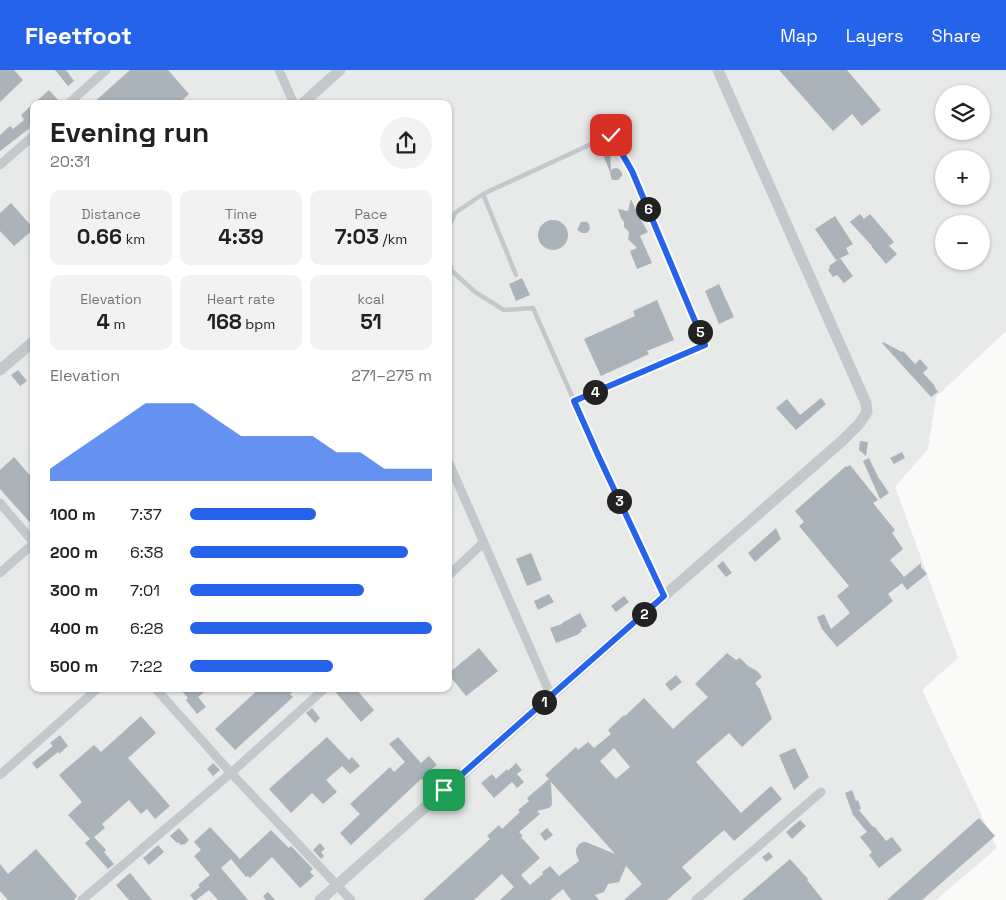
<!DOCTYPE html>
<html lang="en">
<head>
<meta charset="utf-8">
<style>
	:root { --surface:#fff; --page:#f2f2f2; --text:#202124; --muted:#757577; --accent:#2563eb }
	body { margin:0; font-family:"Space Grotesk",sans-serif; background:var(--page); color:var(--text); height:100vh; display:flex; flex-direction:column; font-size:19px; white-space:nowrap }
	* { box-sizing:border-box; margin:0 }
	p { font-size:16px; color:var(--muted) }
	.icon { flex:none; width:28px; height:28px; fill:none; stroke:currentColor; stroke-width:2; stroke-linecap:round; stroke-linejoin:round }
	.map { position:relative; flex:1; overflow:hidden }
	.details { position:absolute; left:30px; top:30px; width:422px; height:592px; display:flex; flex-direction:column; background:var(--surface); border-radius:10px; box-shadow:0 1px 4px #0004 }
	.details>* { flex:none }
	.fabs { position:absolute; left:935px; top:15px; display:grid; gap:10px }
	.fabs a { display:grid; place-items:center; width:55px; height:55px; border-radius:50%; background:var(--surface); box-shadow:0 1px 4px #0004; font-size:25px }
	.pin { position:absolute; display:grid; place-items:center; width:42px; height:42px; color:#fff; margin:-21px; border-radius:10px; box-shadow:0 2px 8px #0006 }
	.km { position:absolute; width:25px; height:25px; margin:-12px; border-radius:50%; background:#222; color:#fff; font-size:14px; line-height:25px; text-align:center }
	.round { display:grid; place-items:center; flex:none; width:52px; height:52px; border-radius:26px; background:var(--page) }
	.head { display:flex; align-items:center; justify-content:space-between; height:85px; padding:0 20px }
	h1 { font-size:28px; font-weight:800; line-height:38px }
	.figures { display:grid; grid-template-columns:repeat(3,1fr); gap:8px; height:85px; padding:5px 20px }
	.figures div { display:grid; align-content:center; border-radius:10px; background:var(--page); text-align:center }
	.figures b { font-size:21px; font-weight:800 }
	.figures small { font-size:14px; font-weight:400 }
	.figures p { font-size:14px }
	.chart { height:140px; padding:10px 20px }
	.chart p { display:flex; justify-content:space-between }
	.chart svg { width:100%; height:90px; margin-top:5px; fill:var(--accent); opacity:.7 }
	ul { padding:0 20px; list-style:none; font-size:16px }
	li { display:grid; grid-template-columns:80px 60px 1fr; align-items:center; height:38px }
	li i { height:12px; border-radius:6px; background:var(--accent) }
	header { display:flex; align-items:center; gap:30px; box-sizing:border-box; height:70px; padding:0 25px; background:var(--accent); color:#fff }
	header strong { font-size:24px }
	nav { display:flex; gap:28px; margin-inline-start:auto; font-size:18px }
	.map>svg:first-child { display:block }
	.built { fill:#e8e9e9; fill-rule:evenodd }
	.building { fill:#aab3b9; fill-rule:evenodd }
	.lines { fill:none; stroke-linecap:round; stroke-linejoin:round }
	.service { stroke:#c3c8cc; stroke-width:4.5 }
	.minor { stroke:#c3c8cc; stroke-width:9 }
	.tertiary { stroke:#c3c8cc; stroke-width:11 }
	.route-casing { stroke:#fff; stroke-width:10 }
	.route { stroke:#2563eb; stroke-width:6 }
</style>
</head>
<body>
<header>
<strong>Fleetfoot</strong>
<nav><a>Map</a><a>Layers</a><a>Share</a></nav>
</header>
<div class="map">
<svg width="1006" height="830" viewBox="0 0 1006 830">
	<rect width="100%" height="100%" fill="#fafaf8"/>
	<path class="built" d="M0,0H1006V261L936,327L928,379L895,417L958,588L922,620L997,778L936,830H0ZM944,24H981V61H944ZM34,34H449V619H34ZM944,89H981V126H944ZM944,154H981V191H944Z"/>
	<path class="building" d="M0,0H14L23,10L0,32Z
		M55,0H66L74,11L68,16Z
		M130,0H168L189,24L178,34H92Z
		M779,0H847L881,40L862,56L852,44L833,61Z
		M49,20L58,30L54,34H34V52L29,56L30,58L0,81V65L10,56L13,59L24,50L21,45Z
		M610,79L611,101L612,99L616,98L619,99L622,103V106L618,110H613L611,108L610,102L602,82Z
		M631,129L636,140L638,141V145L648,162L640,166L652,193L637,199L630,181L637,178L628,169L629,162L624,157V152L621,148L618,139L628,141Z
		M11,133L34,159L14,176L0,161V143Z
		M860,144L864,149L870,144L894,172L889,176L897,184L886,194L871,176H872L850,152Z
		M835,146L853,174L846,178L849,184L836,190L815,159Z
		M538 165a15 15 0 1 1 30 0a15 15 0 1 1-30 0Z
		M581,152H587L589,154L590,159L587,163H582L577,160Z
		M840,188L853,206L844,213L837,205L833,207L828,200L830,198L829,196Z
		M522,208L530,225L516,231L509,214Z
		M719,214L734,247L719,254L705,221Z
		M657,230L674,270L647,281L649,284L601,306L584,269L635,246L633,241Z
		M883,272L902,282L903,281L915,294L920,289L928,298L923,303L935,316H934L938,322L931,327L882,273Z
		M18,300L27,311L20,316L11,305Z
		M821,328L826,334L796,360L776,338L787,329L800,345Z
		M860,371L868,372L866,386L859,380Z
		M902,382L905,388L894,394L890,388Z
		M14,387L34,410V457L0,419V400Z
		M869,388L878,407L889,423L880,429L863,391Z
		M850,395L878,430L873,433L895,460L892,463L903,479L890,490L904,507L921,493V497L927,504L907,520L902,513L888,524L893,531L837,577L822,559L817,547L824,544L831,559L850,543L837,526L849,516L799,456L804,452L795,441L846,396L847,397Z
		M776,458L781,469L755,492L748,483Z
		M531,483L542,510L527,516L516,489Z
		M723,491L732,503L726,507L717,496Z
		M549,524L554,532L538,540L534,531Z
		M624,526L629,532L616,542L611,536Z
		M580,543L587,556L581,560L582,561L577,565L556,573L550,558L562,554V553Z
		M479,578L498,601L466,626L449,605V603Z
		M727,583L736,590L740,588L748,596L757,601L762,607L755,613L760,619L772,649L742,677L729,663L696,692L741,743L771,716L782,729L734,771L724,760L682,797L692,808L667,830H624L642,814L626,796L619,812L608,814L604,822L595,825L599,830H571L563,819L550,830H500L514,817L502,804L474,830H423L490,769L487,766L499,755L502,759L520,742L518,740L529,731L527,728L549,709L545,705L576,677L578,680L588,672L594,678L611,664L608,660L624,645L625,646L644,628L673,659L708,627L695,614ZM614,678L630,697L616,709L600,691ZM551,712L615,784L586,772H583L579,774L576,779V783L579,791L559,806L550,796L542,802L543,804L530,815L521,805L540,788L521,767L523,766L519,762L540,744L537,741L549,738L551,736L552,734Z
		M676,605L682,612L671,621L665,614Z
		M180,619H208L198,627L206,637L197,644L186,630L188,628Z
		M259,619H297L290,624L293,627L235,680L215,659Z
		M333,619H356L374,640L361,652Z
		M312,638L320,648L315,653L306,643Z
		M141,646L156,663L128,688L170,736L155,749L147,739L141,744L129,730L102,754L105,758L94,767L106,780L104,782L114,794L108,799L85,773L90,769L68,745L82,732L59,705L94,675L101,682Z
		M60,665L68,676L59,684L58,682L37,699L32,693L53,676L50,673Z
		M327,667L349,690L352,687L360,696L350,704L342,696L326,710L337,722L323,734L312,723L291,743L269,719Z
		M398,667L421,693L429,686L437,695L428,702L430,703L422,710L421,709L351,775L340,763L360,744L350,734L390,697L394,702L405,692L389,674Z
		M795,678L809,707L794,720L779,685Z
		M213,693L220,700L213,706L207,699Z
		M516,693L522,700L517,704L524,712L517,718L512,712L494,728L481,713L492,704L496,709L507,699L508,701Z
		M852,720L856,731L858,730L861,739L859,740L873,757L874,756L886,771L892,767L902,780L879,798L869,785L872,782L860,767L867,762L853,745L845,723Z
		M979,748L995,766L922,830H887Z
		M800,750L806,756L792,769L786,762Z
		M210,757L240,789L271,760L289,778L291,776L313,799L310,802L314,806L300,818L272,787L250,808L248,806L246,807L231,789L221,798L248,830H218L209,820L196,830H194L190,825L200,817L198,815L210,805L194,786L201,780L194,772Z
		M179,758L189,770L184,775L183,774L181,775L178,772L177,773L170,766Z
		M547,758L553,765L545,771L540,764Z
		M320,773L325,779L321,782L324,786L321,789L313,780Z
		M158,775L164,782L149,795L143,788Z
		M36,779L77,826L74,830H8L0,821V794L8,804Z
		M769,782L773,787L766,792L762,787Z
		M790,789L808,809L807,810L823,830H742Z
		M130,803L152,830H129L116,815Z
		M268,822L275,830H266L263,826Z"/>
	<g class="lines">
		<path class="service" d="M483,124L516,205
			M449,157L455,143L483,124L611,65L632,101L705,275L574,331
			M449,192L452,201L475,222L504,240L533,238L598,385L663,524"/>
		<path class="minor" d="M279,0L294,34
			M68,34L106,0
			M0,95L34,65
			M449,393L551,626
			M0,433L34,473
			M0,503L34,473
			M449,505L483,473
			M156,619L231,703L351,830
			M0,705L97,619
			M82,830L231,703L324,619
			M696,830L821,722"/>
		<path class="tertiary" d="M302,34L340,0
			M0,300L34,271
			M320,830L664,526L842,371L859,354L867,342L866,333L718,0"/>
	</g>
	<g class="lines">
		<defs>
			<path id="route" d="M444,720L664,526L598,385L574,331L705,275L632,101L611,65"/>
		</defs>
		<use href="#route" class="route-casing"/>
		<use href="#route" class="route"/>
	</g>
</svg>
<div class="fabs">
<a><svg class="icon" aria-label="layers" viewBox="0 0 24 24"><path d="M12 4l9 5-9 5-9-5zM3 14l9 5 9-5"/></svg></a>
<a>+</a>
<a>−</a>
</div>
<div class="pin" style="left:444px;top:720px;background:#1e9e55"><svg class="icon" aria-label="arrive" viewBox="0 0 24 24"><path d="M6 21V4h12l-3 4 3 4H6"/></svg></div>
<div class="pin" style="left:611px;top:65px;background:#d93025"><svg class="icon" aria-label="check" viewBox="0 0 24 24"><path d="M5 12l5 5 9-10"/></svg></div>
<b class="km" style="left:544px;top:632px">1</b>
<b class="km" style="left:644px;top:544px">2</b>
<b class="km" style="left:619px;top:431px">3</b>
<b class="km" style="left:595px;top:322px">4</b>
<b class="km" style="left:700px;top:262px">5</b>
<b class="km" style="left:648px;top:139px">6</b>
<section class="details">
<div class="head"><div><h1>Evening run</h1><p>20:31</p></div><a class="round"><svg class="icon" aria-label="share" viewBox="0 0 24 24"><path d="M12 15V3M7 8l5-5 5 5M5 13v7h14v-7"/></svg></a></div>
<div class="figures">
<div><p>Distance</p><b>0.66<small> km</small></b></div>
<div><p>Time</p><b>4:39</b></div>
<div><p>Pace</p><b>7:03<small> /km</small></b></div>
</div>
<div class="figures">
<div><p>Elevation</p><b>4<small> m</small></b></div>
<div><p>Heart rate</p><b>168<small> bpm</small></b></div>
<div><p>kcal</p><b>51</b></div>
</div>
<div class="chart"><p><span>Elevation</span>271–275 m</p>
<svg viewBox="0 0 160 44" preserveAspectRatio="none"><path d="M0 44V38L10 30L20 22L30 14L40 6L50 6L60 6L70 14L80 22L90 22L100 22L110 22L120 30L130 30L140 38L150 38L160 38V44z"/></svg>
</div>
<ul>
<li><b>100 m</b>7:37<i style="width:52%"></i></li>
<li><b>200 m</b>6:38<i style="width:90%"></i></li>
<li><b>300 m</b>7:01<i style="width:72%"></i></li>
<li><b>400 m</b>6:28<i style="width:100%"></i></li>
<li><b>500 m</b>7:22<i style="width:59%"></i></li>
</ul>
</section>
</div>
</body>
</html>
